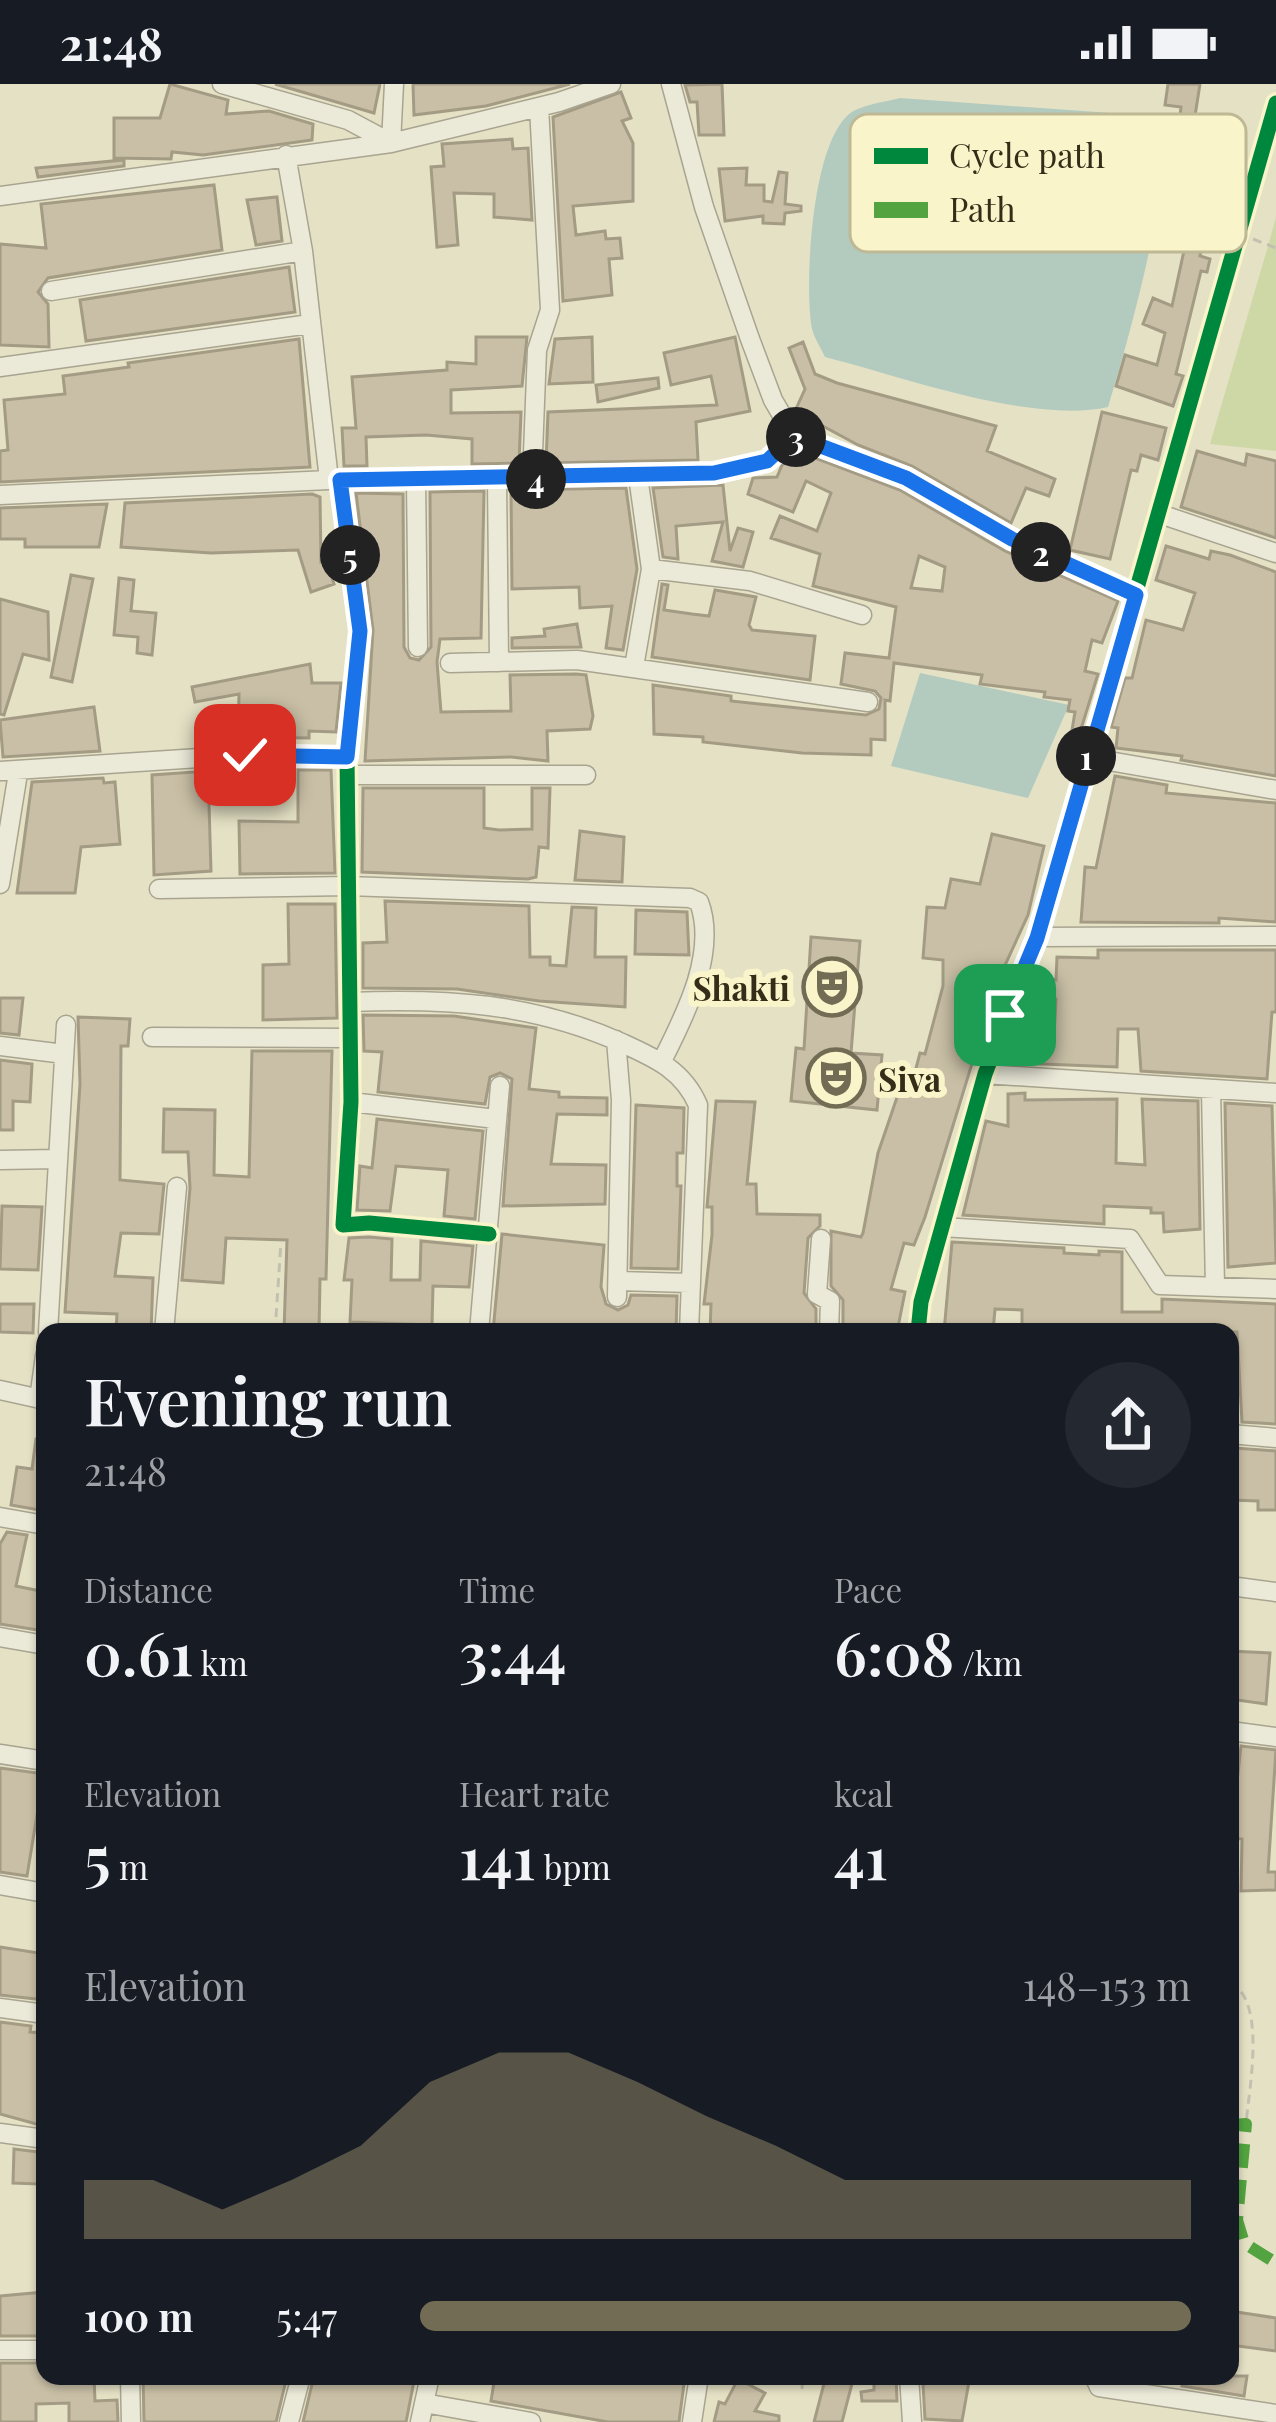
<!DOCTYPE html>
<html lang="en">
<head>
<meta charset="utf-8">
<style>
	:root { --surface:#171b24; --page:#242831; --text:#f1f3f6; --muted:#9ea1a6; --accent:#736c55 }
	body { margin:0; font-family:"Playfair Display",serif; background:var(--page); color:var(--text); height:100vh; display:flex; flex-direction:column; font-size:45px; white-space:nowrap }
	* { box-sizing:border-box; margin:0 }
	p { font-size:39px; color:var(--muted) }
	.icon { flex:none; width:66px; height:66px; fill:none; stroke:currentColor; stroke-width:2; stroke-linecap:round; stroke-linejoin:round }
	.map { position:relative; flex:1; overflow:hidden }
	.side { position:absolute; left:36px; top:1239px; width:1203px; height:1062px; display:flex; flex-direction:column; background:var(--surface); border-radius:24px; box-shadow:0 3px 9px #0004 }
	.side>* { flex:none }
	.pin { position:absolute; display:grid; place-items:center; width:102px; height:102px; color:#fff; margin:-51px; border-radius:24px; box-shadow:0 6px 18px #0006 }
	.km { position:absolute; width:60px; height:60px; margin:-30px; border-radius:50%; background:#222; color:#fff; font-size:33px; line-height:60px; text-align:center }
	.round { display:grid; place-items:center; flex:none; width:126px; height:126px; border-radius:63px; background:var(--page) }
	.overview { display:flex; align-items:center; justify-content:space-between; height:204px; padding:0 48px }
	h1 { font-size:66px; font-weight:600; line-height:90px }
	.stats { display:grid; grid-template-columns:repeat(3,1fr); gap:18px; height:204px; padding:12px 48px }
	.stats div { display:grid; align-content:center }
	.stats b { font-size:60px; font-weight:600 }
	.stats small { font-size:33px; font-weight:400 }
	.stats p { font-size:33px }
	.chart { height:336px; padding:24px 48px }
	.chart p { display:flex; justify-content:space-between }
	.chart svg { width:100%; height:216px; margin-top:12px; fill:var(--accent); opacity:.7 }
	ul { padding:0 48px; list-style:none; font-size:39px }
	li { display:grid; grid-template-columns:192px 144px 1fr; align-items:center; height:90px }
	li i { height:30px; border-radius:15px; background:var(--accent) }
	.status { display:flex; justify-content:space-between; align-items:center; height:84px; padding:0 60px; background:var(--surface); direction:ltr }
	.status svg { height:33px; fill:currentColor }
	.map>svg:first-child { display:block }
	.green { fill:#ced8a6 }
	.water { fill:#b3cbbf }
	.building { fill:#c9bfa6; stroke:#a49b85; stroke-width:3; fill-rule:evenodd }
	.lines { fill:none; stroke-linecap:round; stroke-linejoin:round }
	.minor-casing { stroke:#a8a490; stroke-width:21 }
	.path { stroke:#c3c0b0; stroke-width:3; stroke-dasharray:9 6; stroke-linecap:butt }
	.minor { stroke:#ebead9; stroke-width:18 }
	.quiet { stroke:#53a440; stroke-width:12; stroke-dasharray:24 12; stroke-linecap:butt }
	.cycleway-casing { stroke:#f9f4c9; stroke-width:22 }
	.cycleway { stroke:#00873e; stroke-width:15 }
	.route-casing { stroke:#fff; stroke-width:24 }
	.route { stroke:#1a73e8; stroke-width:15 }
	.labels { text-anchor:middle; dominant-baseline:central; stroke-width:12; stroke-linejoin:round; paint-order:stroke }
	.poi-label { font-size:33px; font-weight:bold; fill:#362d19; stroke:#f9f4c9; text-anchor:end }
	.key { fill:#f9f4c9; stroke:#beb894; stroke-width:3 }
	.key-label { font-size:33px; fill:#362d19 }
</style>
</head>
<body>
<div class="status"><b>21:48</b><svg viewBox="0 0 49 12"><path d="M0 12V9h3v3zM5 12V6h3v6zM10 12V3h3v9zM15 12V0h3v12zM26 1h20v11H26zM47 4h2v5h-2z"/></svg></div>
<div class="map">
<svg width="1276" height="2338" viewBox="0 0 1276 2338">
	<rect width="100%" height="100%" fill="#e5e1c5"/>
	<path class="green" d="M1276,133V367L1210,360L1268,162Z"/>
	<path class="water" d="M900,14L1125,30L1154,43L1167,63C1156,152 1134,237 1108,323C1030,340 904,293 825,273C820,262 812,251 811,239C805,193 812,63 848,31C859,21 885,18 900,14Z
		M920,589L1069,621L1028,714L891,682Z"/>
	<path class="building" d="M170,0L228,16L226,30L269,27L313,40L312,56L203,71L172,68L171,75L114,74V34H160Z
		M275,0H380L374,29Z
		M413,0H570L486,22L414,31Z
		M722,0L724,51H699L697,18H690L685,1Z
		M1168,0H1200L1192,51L1178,49L1181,23L1165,21Z
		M621,8L631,34L622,37L633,59V117L573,122L576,151L605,147L606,155L620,154L622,174L609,175L612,211L563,217L553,33Z
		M512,55L513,65L528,64L532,136L494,133V110L454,109L458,161L437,163L431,83L444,82L442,60Z
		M1194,68L1240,77L1223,149L1205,145L1200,172L1210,175L1207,188L1201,187L1176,290L1183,292L1173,322L1116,302L1125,271L1157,281L1165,249L1143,240L1153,214L1172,222L1185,162L1172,160L1175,139H1181Z
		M124,76V82L38,93L36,84Z
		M747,84L746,101H764V117L772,118L779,88L787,89L785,120L801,122V127L785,129L784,140L763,139V132L725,137L719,85Z
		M214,101L222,166L48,194L38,208L48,220L49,263L0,261V160L46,164L41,120Z
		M277,113L282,157L256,161L247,116Z
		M289,183L295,228L86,257L80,216Z
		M476,253H527L522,302L451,306V329L521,328L519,379L472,380V355L426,351L366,353L367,382H344L342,344H356L352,293L447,286V278L476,280Z
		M592,253L593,298L549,300L555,255Z
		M735,253L750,327L696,338L698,376L546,379L548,328L717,321L711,292L671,301L664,269Z
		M299,255L310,383L0,398V367L8,366L4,316L65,310L63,292L129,283L128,279Z
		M803,258L815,290L837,299L996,342L987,367L1055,395L1049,412L1026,404L1011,439L912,382L858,361L795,327L805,305L789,264Z
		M658,294L659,304L598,318L596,301Z
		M1102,328L1166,344L1158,376L1141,371L1137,387L1131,386L1110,475L1070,466Z
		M1197,367L1245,381L1247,370L1276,377V454L1181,423Z
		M802,369L900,406L1005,467L1118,517L1102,559L1092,556L1085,587L1098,590L1073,671L1068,670L1075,628L1068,627L1070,616L1044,613L1045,608L980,600L982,591L894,579L890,617L885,616V656L871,655V671L802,669L703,658V653L654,650L653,601L731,612V617L866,631L879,625L881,614L875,607L841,600L845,569L889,574L896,523L813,502L820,470L771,454L780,432L817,447L831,409L806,397L793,428L748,410L753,394L777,393L782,381ZM919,472L945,483L942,507L911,504Z
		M723,401L730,467L738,444L753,448L743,483L712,477L723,438L676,442L678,475L663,473L653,404Z
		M626,404L637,485L623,566L606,564L612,522L580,524L579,503L512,505L511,406Z
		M484,407L481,554L440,555L437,578L441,628L511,627L510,591L576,590L586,591L593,632L590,645L547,647L548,677L511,673L365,677L373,546L356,409L403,410L404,563L410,574L419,576L431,563L430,408Z
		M312,410L320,413L321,478L326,477L334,500L311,508L298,466L211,469L121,463L125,419Z
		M107,420L99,463H25V455H0V424Z
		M1166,462L1209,475L1211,467L1230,471L1276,488V692L1181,676L1182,672L1116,664L1118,644L1111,643L1125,594H1132L1146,536L1183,546L1195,509L1156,496Z
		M71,491L93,495L72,598L51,593Z
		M119,494L134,496L131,527L156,529L152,571L137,569L138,553L114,551Z
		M662,500L668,501L664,526L692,530L709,532L715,506L756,513L749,541L752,546L815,552L810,596L652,573Z
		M0,515L48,528L49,576L23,570L4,631L0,630Z
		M577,540L581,563L512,564V554L545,552L544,545Z
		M310,580L312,599H341L336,648L309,647V654L238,653L239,610L195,618L192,603Z
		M94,623L100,667L3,673L0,636Z
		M298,686H331L335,789L240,790L239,737L298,738Z
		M208,687L211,787L154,791L152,691Z
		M1115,692L1167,701L1166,709L1276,719V838L1219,834V839L1081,838L1085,783L1096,784Z
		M103,694L104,699L115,698L120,760L81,763L75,809H17L32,698Z
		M363,704H484V744L499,746L532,745V704H550L548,764L539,763L536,793L528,795L362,788Z
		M580,747L624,753L622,798L575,796Z
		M992,750L1044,762L1028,831L1000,892L1004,894L985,937L925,1133L914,1161L904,1159L891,1205L905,1208L897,1248H843V1216L831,1202V1147L861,1153L863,1149L878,1069L905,990L914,992L920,969L925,970L943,902V876L923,874L927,823L945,824L951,795L980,800Z
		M385,817L529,822L530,873H550V881L566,882L572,823L596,824L595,873H626L625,923L539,917L457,905L363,904V859L387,858Z
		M288,820H335L337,934L263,936V881L289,880Z
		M636,826L687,828L689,871L635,870Z
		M811,853L860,857L851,969L882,971L877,1026L791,1017L796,964L804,965Z
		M1098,866H1276V928H1272L1267,995L1141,987L1138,945H1118L1117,983L1018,979L1019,964H1027L1028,948L1054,951L1056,915L1035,913L1038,893L1056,896L1057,873L1098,874Z
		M0,914H23L19,951L0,949Z
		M363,931L454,932L536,944L529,1005L559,1008V1013L607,1014V1031L557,1030L551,1080L606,1081L605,1120L503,1122L512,995L500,989L490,993L485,1020L378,1008L382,968L364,967Z
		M78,933L130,935L128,962H121L120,1096L164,1100L159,1150L121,1149L115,1192L153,1194L151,1248H116L117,1230L65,1228L80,1000Z
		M252,967H332L326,1195H320L319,1248H284L287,1156L226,1154L223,1199L182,1196L190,1104L188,1068H163L164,1025L215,1026L214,1091L249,1093Z
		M0,976L32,980L30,1018L13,1017V1046H0Z
		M1025,1009V1016L1117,1015L1116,1079L1145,1081L1142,1015L1198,1017L1200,1145L1164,1148L1163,1129H1151V1124L1104,1122V1140L963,1131L986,1037L1008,1042V1010Z
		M716,1017L755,1018L747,1100H756L757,1130L820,1131V1142L808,1154L804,1209L816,1225V1248H710L711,1220H704L712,1151V1123H707Z
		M1225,1019L1272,1022L1276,1179L1228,1183Z
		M636,1021L684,1024L683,1069H677V1102H681L678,1185L631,1184Z
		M377,1035L483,1047L475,1135L444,1132L448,1086L396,1082L390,1127L357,1126L360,1082L372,1084Z
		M2,1122L42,1123L38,1186L0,1185Z
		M502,1150L604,1161L601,1203L606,1220L618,1226L628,1221L631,1211L677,1212L676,1248H493Z
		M369,1153L392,1155L391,1196H420L421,1157L473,1162L469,1203L433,1202L432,1241L350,1238L352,1196H344L349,1154Z
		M952,1158L1064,1164V1169L1099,1171V1167L1122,1168V1228H1162V1215L1276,1220V1340L1242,1338L1237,1248H1022V1226L995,1225L993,1248H944Z
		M0,1220H34L33,1249L0,1248Z
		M36,1355H45V1427L11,1421L17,1383L32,1385Z
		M1235,1364L1276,1367V1426H1258V1417L1232,1416Z
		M7,1448L27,1451L16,1502L45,1508L44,1547L0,1540V1460Z
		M1230,1567L1270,1569L1266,1620L1230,1615Z
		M1241,1662L1276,1666L1268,1788H1276V1806L1241,1807L1242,1755L1231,1754Z
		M0,1684L45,1690L42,1732L37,1731L27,1792L0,1788Z
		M0,1863L45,1870V1916L0,1911Z
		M0,1938L31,1942L30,1948L45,1949L40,2041L0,2030Z
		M14,2065L39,2068L38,2100L13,2099Z
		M45,2208V2252H0V2212Z
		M1230,2227L1276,2234V2267L1230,2261Z
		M0,2279H45V2292H94L95,2317L117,2316L118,2338H69V2319L36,2320V2338H0Z
		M143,2292H287L276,2338H144Z
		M314,2292H415L406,2338H303Z
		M495,2292H685L679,2338H608L491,2317Z
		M826,2292H854L842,2338H814Z
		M874,2292H896L897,2317H862L861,2308L874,2306Z
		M947,2292H970L962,2337L925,2335L923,2300L947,2297Z
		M1184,2292H1247L1244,2312L1182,2302Z
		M738,2295L765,2309L755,2327L779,2332V2338H714L719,2318L725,2320Z"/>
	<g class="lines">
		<defs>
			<path id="minor" d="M222,0L348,36L391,59
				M671,0L704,123L750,255L773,316L794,352L906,394L1011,455L1135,510
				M391,59L394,0
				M286,71L303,167L329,396
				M0,112L391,59L559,18L611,0
				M51,207L303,167
				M0,283L310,240
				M638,392L651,485L750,497L862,531
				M532,395L537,266L550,226L539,23
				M341,396L360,547L347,673L351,1018L343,1141L369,1139L489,1150
				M416,396L418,563
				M497,396L499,578
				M0,411L329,396L714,389L767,377L794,352
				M1160,430L1276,469
				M450,579L577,576L868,618
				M634,583L651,485
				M1086,673L1276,706
				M0,687L245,671L347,673
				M347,691H586
				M0,800L18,689
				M159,805L348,802L690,814L699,818C718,869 684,933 662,977
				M1037,853L1276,852
				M350,918C447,914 533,919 622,959C655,974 683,986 698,1021L689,1248
				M152,953L349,954
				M616,956L621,1016L617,1213
				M0,962L64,970
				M985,990L1276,1009
				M1211,1006L1215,1203
				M351,1018L496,1035
				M0,1076L56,1075
				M942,1143L1130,1155L1160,1201L1276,1205
				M821,1155L817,1210L830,1217L829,1248
				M618,1197L690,1199
				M48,1248L66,941
				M164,1248L177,1103
				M479,1248L500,1002
				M918,1248L921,1218L985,990L1037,853L1276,19
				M0,1306L45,1316
				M39,1315L45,1272
				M1230,1350L1276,1354
				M0,1433L45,1441
				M1230,1502L1276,1508
				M0,1553L45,1561
				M1230,1647L1276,1653
				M0,1670L45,1677
				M0,1801L45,1809
				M0,1924L45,1930
				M0,2049L45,2055
				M0,2266H45
				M130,2292L131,2338
				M909,2292L912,2338
				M1094,2292L1099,2303L1276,2330
				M424,2319L531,2338
				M289,2338L301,2292
				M420,2338L430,2292
				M692,2338L699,2292"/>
		</defs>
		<use href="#minor" class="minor-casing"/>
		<path class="path" d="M1253,155L1276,164
			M275,1248L281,1158
			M1230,1898C1267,1917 1249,2004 1246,2040
			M802,2305L803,2292"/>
		<use href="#minor" class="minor"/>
		<path class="quiet" d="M1230,2041L1246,2040L1237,2136L1244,2159L1276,2179"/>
		<defs>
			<path id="cycleway" d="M341,396L360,547L347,673L351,1018L343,1141L369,1139L489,1150
				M918,1248L921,1218L985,990L1037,853L1276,19"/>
		</defs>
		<use href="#cycleway" class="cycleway-casing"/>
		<use href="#cycleway" class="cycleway"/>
	</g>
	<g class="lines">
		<defs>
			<path id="route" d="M245,671L347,673L360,547L340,396L714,389L767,377L794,352L906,394L1012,455L1136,511L1037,854L1005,931"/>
		</defs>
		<use href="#route" class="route-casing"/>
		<use href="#route" class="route"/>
	</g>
	<defs>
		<symbol id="theatre-ring" viewBox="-11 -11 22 22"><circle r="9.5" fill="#f9f4c9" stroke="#736c55" stroke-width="1.5"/><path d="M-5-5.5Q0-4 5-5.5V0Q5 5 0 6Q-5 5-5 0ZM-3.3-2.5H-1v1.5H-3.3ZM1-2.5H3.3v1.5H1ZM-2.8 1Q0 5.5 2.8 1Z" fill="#736c55"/></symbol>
	</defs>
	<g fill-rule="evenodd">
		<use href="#theatre-ring" x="799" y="870" width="66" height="66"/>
		<use href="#theatre-ring" x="803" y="961" width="66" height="66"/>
	</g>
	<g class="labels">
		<g class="poi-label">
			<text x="790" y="903">Shakti</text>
			<text x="878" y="994" text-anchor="start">Siva</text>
		</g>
	</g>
	<rect x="850" y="30" width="396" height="138" rx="18" class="key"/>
	<rect x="874" y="64" width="54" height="16" fill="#00873e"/>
	<rect x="874" y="118" width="54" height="16" fill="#53a440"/>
	<g class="key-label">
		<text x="949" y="84">Cycle path</text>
		<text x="949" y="138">Path</text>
	</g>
</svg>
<div class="pin" style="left:1005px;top:931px;background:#1e9e55"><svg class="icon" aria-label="arrive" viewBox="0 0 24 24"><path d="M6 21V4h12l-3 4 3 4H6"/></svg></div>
<div class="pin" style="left:245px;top:671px;background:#d93025"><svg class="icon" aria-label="check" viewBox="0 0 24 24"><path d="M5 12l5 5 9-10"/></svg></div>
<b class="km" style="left:1086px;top:672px">1</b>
<b class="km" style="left:1041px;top:468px">2</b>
<b class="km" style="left:796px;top:353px">3</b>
<b class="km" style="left:536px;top:395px">4</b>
<b class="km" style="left:350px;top:471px">5</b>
<section class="side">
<div class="overview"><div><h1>Evening run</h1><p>21:48</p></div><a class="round"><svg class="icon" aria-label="share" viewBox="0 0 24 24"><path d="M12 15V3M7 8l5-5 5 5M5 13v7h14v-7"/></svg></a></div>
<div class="stats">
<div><p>Distance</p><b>0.61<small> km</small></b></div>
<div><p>Time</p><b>3:44</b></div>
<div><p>Pace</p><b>6:08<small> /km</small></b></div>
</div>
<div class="stats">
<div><p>Elevation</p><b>5<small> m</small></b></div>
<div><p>Heart rate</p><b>141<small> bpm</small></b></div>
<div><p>kcal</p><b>41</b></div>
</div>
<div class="chart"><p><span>Elevation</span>148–153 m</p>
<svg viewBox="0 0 160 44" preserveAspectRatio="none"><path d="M0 44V32L10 32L20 38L30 32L40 25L50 12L60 6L70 6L80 12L90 19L100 25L110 32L120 32L130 32L140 32L150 32L160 32V44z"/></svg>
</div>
<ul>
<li><b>100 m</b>5:47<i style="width:100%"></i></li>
</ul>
</section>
</div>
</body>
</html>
